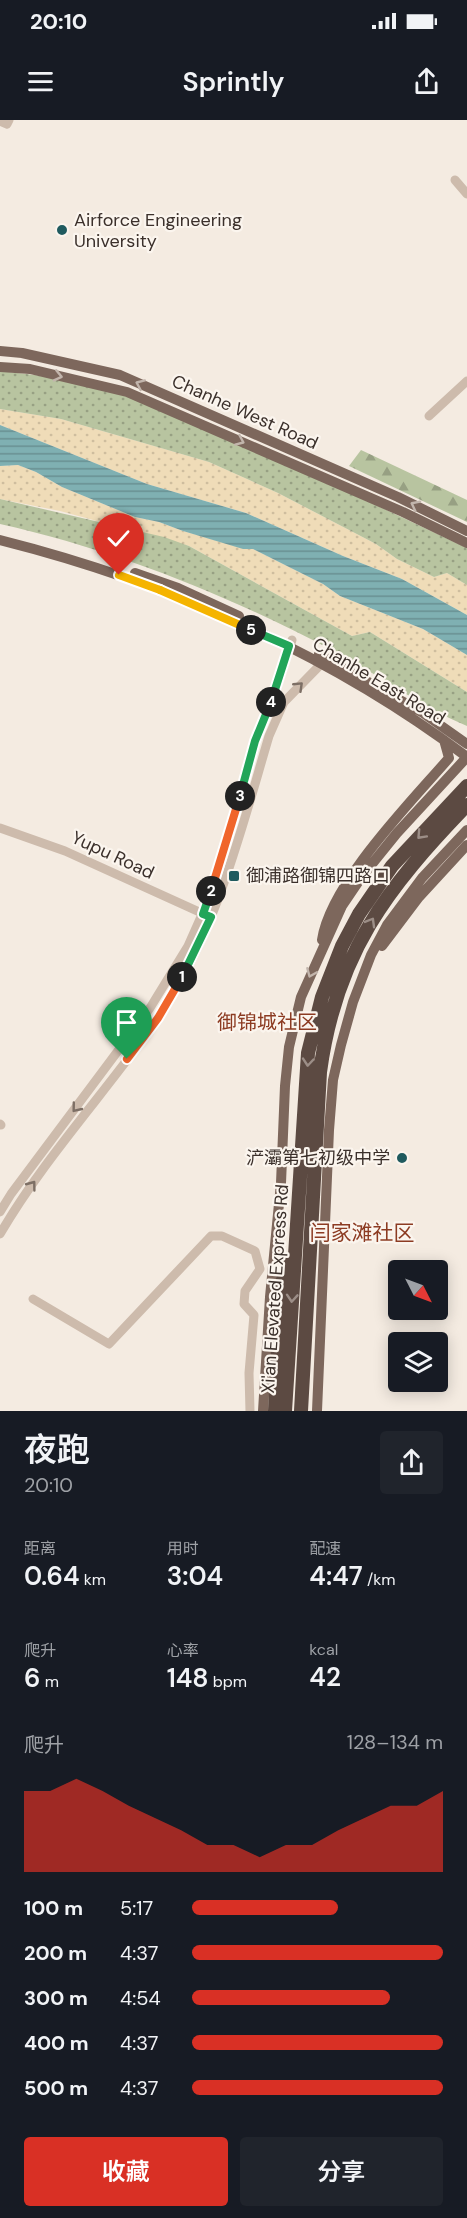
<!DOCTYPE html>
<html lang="zh">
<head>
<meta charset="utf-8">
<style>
	:root { --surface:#171b24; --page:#20242c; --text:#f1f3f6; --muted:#9ea1a6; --accent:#d93025 }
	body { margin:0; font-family:"DM Sans","Noto Sans SC",sans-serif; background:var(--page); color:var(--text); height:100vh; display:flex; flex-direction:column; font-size:22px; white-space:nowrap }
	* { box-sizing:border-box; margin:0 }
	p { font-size:20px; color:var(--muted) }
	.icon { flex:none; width:33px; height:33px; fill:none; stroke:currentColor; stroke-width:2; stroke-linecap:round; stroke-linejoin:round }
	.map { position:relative; height:1291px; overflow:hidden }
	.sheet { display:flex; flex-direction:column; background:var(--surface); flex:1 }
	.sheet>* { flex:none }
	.needle { width:39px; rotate:132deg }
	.controls { position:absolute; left:388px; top:1140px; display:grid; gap:12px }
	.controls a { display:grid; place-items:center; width:60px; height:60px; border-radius:6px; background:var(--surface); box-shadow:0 3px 15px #0003; font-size:30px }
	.pin { position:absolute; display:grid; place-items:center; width:51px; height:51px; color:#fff; margin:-62px -26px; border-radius:50% 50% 50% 0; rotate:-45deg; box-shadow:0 0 6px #0007 }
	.pin .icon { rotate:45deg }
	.km { position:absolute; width:30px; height:30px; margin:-15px; border-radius:50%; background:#222; color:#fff; font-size:16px; line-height:30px; text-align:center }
	.round { display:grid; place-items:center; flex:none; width:63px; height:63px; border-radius:6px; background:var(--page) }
	.head { display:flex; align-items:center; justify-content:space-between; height:102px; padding:0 24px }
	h1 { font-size:33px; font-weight:600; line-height:45px }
	.figures { display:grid; grid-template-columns:repeat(3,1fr); gap:9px; height:102px; padding:6px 24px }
	.figures div { display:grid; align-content:center }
	.figures b { font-size:26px; font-weight:600 }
	.figures small { font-size:16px; font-weight:400 }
	.figures p { font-size:16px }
	.chart { height:168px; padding:12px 24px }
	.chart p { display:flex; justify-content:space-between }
	.chart svg { width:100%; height:108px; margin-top:6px; fill:var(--accent); opacity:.7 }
	.action { display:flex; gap:12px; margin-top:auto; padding:12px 24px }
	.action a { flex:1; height:69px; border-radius:6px; background:var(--accent); color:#fff; font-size:24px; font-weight:600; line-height:69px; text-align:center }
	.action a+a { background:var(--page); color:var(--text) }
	ul { padding:0 24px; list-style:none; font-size:20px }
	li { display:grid; grid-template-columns:96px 72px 1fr; align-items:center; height:45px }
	li i { height:15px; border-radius:8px; background:var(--accent) }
	.status { display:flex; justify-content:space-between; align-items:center; height:42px; padding:0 30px; background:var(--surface); direction:ltr }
	.status svg { height:16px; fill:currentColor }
	header { display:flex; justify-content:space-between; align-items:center; height:78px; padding:0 24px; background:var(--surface); font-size:27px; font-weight:600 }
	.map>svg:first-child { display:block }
	.forest { fill:url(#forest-firs) }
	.sand { fill:url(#sand-dots) }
	.park { fill:url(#park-dots) }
	.water { fill:url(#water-rules) }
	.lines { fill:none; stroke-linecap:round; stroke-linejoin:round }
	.minor { stroke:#cdbbac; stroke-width:9 }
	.major { stroke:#7d675c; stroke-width:10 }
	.highway { stroke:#5c4a42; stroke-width:14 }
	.oneway { stroke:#c2b5ac }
	.oneway2 { stroke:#7d6f65 }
	.oneway3 { stroke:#9c8e87 }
	.split-1-casing { stroke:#fff; stroke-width:12 }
	.split-2-casing { stroke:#fff; stroke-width:12 }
	.split-3-casing { stroke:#fff; stroke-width:12 }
	.split-4-casing { stroke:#fff; stroke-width:12 }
	.split-5-casing { stroke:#fff; stroke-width:12 }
	.split-6-casing { stroke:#fff; stroke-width:12 }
	.split-7-casing { stroke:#fff; stroke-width:12 }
	.split-1 { stroke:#f0652b; stroke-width:8 }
	.split-2 { stroke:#22a559; stroke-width:8 }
	.split-3 { stroke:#f0652b; stroke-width:8 }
	.split-4 { stroke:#22a559; stroke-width:8 }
	.split-5 { stroke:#22a559; stroke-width:8 }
	.split-6 { stroke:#f5b400; stroke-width:8 }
	.split-7 { stroke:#f5b400; stroke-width:8 }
	.poi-dot { fill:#1f5a5e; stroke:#fbf5ee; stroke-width:2 }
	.labels { text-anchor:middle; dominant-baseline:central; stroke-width:4.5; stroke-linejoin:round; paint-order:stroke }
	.poi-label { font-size:18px; fill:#3b302b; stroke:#fbf5ee; text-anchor:start }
	.street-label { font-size:18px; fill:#3b302b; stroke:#fbf5ee }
	.neighbourhood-label { font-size:20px; fill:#8c3b22; stroke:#fbf5ee }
	.quarter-label { font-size:21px; fill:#8c3b22; stroke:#fbf5ee }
</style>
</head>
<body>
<div class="status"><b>20:10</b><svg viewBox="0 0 49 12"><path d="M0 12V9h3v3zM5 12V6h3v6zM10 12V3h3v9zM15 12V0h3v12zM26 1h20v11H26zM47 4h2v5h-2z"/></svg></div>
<header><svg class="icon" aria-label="menu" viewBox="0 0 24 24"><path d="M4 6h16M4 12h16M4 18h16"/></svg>Sprintly<svg class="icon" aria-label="share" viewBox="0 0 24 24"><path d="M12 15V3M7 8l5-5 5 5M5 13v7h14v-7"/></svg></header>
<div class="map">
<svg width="467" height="1291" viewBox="0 0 467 1291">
	<defs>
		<pattern id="forest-firs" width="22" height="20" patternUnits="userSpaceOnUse" patternTransform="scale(1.5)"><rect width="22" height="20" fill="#b8c4a0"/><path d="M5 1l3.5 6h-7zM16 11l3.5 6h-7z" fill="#97a083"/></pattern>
		<pattern id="sand-dots" width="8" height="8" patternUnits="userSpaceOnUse" patternTransform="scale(1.5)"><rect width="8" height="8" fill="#efdcb8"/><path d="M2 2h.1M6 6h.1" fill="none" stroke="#cebd9e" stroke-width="1.8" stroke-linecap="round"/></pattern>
		<pattern id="park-dots" width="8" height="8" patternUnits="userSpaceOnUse" patternTransform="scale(1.5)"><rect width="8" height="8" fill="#b8c4a0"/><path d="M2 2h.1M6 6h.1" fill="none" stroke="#97a083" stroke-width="1.8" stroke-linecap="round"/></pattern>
		<pattern id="water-rules" width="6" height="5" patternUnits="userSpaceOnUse" patternTransform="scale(1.5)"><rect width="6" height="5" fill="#7fb0b2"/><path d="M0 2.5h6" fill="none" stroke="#699091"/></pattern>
	</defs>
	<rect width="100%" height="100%" fill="#f4ebe1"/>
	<path class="forest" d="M361,330L467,380V402L349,346Z"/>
	<path class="sand" d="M0,289L61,299L209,342L278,373L376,424L397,439L434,457L447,453L467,465V495L402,459L343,436L246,393L147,364L0,305Z
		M18,345L36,352L62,367L135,397L159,402L183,411L243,428L253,429L323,464L340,476L423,509L467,535V572L370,512L352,516L189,426L60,391L0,379V346Z"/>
	<path class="park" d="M0,251L61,258L162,284L467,428V465L447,453L434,457L397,439L376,424L278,373L209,342L61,299L0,289Z
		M0,379L164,417L189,426L352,516L370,512L467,572V606C419,586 378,554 332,530C227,475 116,430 0,404Z"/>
	<path class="water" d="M0,305L147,364L246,393L343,436L402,459L467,495V535L423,509L340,476L323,464L253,429H243L183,411L159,402L135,397L62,367L36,352L18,345L0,346Z"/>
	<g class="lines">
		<path class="minor" d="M0,1L7,4L9,0
			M455,60L467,74
			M429,296L467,261
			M0,708L65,731L206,795
			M0,1004L1,1005
			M0,1092L11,1074L150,888L188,826L208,781L232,705L255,621L275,573L292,520
			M0,1114C45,1037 107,971 158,898C216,813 240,714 269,616L284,582L326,539
			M33,1179L109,1224L211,1116H222L255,1131L260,1149L245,1171L244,1184L254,1195L249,1253L250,1291"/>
		<path class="major" d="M0,231L22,233L120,255L398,377L467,411
			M0,247L30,249L127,272L403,392L467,423
			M0,420C167,462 329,533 467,637
			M135,453L178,468L239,496
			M319,534L423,593L467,624
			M322,820C330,764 411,682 449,638L444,620
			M382,826L419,777L467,725
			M263,1291L270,1177L281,1063L285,966L289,927L301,877L342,786L363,755L397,713L467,637
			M317,1291L329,1010L333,960L341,925L353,882L371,835L387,805L422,758L467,710"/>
		<path class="highway" d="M275,1291L281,1166L289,1141
			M285,1291L308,933L322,877L342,826L359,794L392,746L467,666
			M301,1291L320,952C336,833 387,768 467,685"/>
	</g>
	<defs><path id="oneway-chevron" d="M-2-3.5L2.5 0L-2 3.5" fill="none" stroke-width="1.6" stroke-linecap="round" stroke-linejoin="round" transform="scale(1.5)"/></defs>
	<g class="oneway">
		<use href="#oneway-chevron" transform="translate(58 256) rotate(13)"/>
		<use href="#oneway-chevron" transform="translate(140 264) rotate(-156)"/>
		<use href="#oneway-chevron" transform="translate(240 321) rotate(24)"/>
		<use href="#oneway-chevron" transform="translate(415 385) rotate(-153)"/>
		<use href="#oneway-chevron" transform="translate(311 853) rotate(113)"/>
	</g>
	<g class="oneway2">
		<use href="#oneway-chevron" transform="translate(299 566) rotate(-44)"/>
		<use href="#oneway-chevron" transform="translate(76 988) rotate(129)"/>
		<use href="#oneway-chevron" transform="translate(32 1065) rotate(-53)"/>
	</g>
	<g class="oneway3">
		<use href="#oneway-chevron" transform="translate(421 715) rotate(133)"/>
		<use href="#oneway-chevron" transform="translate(371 802) rotate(-60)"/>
		<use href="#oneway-chevron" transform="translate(308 942) rotate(95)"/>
		<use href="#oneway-chevron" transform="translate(292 1178) rotate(94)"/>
	</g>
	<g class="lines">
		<defs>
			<path id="split-1" d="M127,939L158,898L182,857"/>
			<path id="split-2" d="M182,857L211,797L203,794L211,771"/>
			<path id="split-3" d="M211,771L240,676"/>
			<path id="split-4" d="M240,676L255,621L271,582"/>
			<path id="split-5" d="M251,510L289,526L271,582"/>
			<path id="split-6" d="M160,470L251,510"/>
			<path id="split-7" d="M119,455L160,470"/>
		</defs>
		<use href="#split-1" class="split-1-casing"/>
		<use href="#split-2" class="split-2-casing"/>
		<use href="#split-3" class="split-3-casing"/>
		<use href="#split-4" class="split-4-casing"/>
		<use href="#split-5" class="split-5-casing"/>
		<use href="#split-6" class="split-6-casing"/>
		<use href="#split-7" class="split-7-casing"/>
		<use href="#split-1" class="split-1"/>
		<use href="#split-2" class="split-2"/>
		<use href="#split-3" class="split-3"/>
		<use href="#split-4" class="split-4"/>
		<use href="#split-5" class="split-5"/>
		<use href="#split-6" class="split-6"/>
		<use href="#split-7" class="split-7"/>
	</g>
	<g class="poi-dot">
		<circle cx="62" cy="110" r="6"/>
		<rect x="228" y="750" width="12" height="12" rx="3"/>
		<circle cx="402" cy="1038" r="6"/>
	</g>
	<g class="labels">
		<g class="poi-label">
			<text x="74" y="100">Airforce Engineering<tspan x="74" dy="21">University</tspan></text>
			<text x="246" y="756">御浦路御锦四路口</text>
			<text x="390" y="1038" text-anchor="end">浐灞第七初级中学</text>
		</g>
		<g class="street-label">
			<text transform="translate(245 292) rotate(24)">Chanhe West Road</text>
			<text transform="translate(379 561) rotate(31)">Chanhe East Road</text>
			<text transform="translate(113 735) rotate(25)">Yupu Road</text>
			<text transform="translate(275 1169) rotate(-86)">Xi'an Elevated Express Rd</text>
		</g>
		<g class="neighbourhood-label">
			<text x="267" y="902">御锦城社区</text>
		</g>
		<g class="quarter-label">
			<text x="362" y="1113">闫家滩社区</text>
		</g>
	</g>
</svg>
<div class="controls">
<a><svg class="needle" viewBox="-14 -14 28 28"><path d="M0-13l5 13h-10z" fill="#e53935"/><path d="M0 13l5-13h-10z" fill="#9ea1a6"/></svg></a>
<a><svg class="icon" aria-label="layers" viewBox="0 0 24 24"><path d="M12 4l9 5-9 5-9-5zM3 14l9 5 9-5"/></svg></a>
</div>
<div class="pin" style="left:127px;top:939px;background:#1e9e55"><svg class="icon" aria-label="arrive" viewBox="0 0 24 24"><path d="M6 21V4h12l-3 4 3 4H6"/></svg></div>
<div class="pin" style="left:119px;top:455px;background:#d93025"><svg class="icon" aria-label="check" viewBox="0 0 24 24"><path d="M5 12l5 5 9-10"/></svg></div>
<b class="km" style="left:182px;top:857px">1</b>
<b class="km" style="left:211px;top:771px">2</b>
<b class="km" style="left:240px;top:676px">3</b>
<b class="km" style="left:271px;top:582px">4</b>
<b class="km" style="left:251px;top:510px">5</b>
</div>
<section class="sheet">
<div class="head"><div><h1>夜跑</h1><p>20:10</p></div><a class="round"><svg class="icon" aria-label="share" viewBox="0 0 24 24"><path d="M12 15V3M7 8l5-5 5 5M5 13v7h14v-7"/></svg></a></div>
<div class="figures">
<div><p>距离</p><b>0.64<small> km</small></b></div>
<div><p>用时</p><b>3:04</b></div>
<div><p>配速</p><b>4:47<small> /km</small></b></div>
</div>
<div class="figures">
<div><p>爬升</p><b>6<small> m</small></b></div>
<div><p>心率</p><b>148<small> bpm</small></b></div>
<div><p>kcal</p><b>42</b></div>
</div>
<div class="chart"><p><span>爬升</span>128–134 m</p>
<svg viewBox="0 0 160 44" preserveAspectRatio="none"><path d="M0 44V11L10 11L20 6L30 11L40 17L50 22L60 27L70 33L80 33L90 38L100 33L110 33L120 27L130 22L140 17L150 17L160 11V44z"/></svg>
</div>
<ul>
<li><b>100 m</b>5:17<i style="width:58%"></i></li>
<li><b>200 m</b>4:37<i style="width:100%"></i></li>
<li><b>300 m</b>4:54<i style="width:79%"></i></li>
<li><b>400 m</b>4:37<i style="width:100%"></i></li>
<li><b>500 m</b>4:37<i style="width:100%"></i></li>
</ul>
<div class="action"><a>收藏</a><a>分享</a></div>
</section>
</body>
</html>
